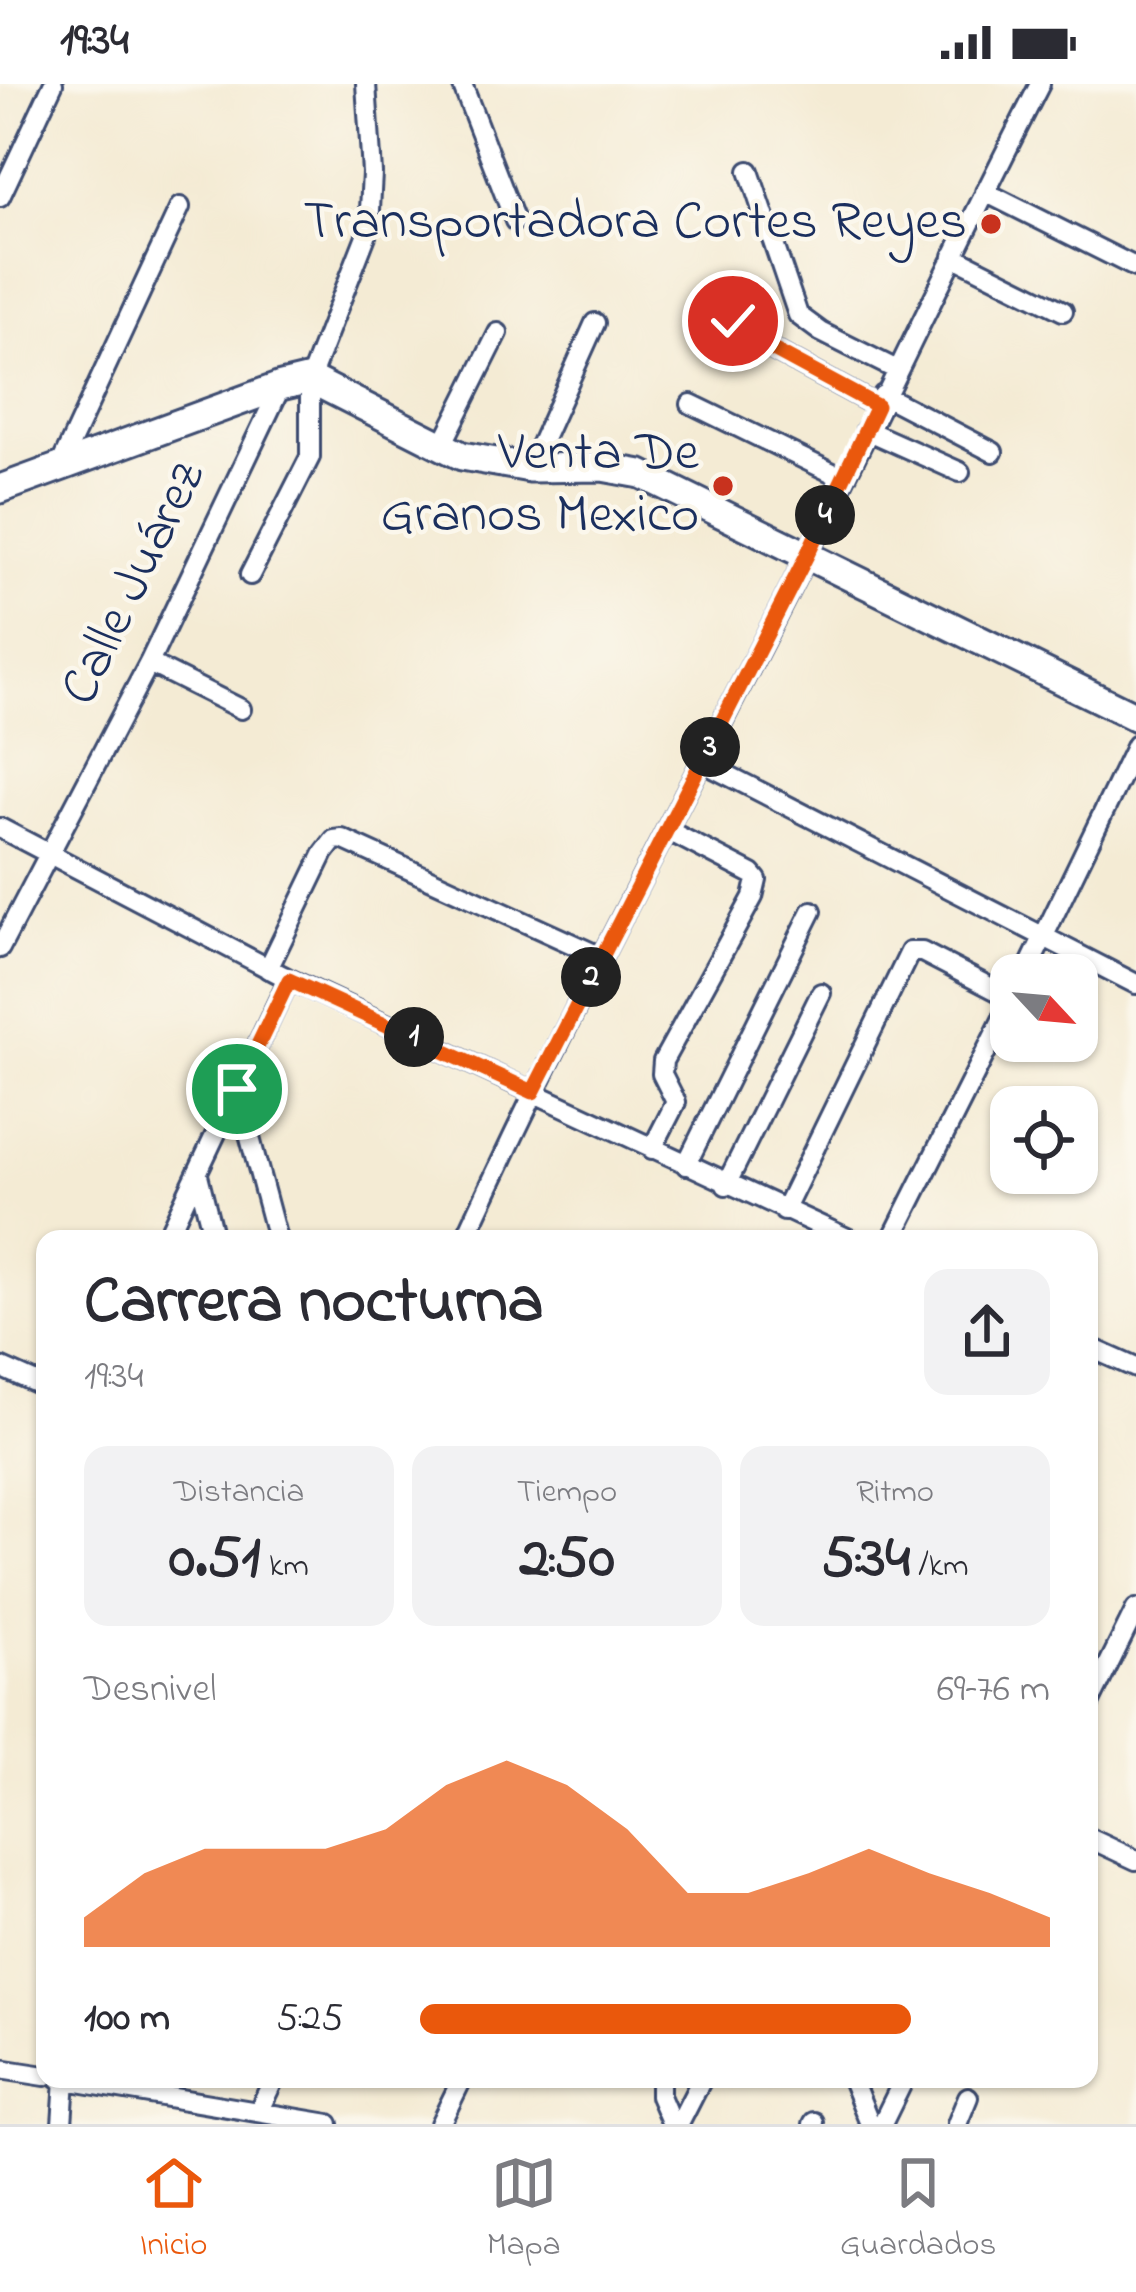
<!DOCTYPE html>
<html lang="es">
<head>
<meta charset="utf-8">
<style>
	:root { --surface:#fff; --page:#f2f2f3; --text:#2b2b33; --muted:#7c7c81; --line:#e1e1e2; --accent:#ea580c }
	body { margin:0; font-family:"Indie Flower",sans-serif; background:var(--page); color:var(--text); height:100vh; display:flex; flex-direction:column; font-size:45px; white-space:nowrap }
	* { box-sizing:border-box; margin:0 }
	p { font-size:39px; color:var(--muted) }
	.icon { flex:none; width:66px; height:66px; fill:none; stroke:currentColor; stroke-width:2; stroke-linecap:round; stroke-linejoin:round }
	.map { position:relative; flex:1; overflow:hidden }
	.details { position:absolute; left:36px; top:1146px; width:1062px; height:858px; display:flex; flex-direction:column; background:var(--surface); border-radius:24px; box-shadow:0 3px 9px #0004 }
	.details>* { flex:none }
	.needle { width:78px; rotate:116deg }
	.fabs { position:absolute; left:990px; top:870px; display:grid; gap:24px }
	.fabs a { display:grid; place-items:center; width:108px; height:108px; border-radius:24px; background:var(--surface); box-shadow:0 3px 9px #0004; font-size:60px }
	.pin { position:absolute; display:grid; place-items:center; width:102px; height:102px; color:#fff; margin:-51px; border:6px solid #fff; border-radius:50%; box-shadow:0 3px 12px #0007 }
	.km { position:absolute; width:60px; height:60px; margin:-30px; border-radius:50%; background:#222; color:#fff; font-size:33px; line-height:60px; text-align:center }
	.round { display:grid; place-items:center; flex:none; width:126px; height:126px; border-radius:24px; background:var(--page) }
	.headline { display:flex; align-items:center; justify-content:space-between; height:204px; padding:0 48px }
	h1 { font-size:66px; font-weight:700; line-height:90px }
	.metrics { display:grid; grid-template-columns:repeat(3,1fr); gap:18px; height:204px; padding:12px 48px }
	.metrics div { display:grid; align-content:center; border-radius:24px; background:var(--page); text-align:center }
	.metrics b { font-size:60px; font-weight:700 }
	.metrics small { font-size:33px; font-weight:400 }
	.metrics p { font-size:33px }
	.chart { height:336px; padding:24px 48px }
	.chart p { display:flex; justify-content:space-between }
	.chart svg { width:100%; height:216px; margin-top:12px; fill:var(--accent); opacity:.7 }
	ul { padding:0 48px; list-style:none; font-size:39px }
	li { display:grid; grid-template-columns:192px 144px 1fr; align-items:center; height:90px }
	li i { height:30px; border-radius:15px; background:var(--accent) }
	.status { display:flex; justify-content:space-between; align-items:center; height:84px; padding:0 60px; background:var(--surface); direction:ltr }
	.status svg { height:33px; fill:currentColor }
	.menu { display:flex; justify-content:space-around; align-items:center; height:168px; border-top:3px solid var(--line); background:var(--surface); font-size:33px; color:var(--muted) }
	.menu a { display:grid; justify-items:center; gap:6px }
	.menu .selected { color:var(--accent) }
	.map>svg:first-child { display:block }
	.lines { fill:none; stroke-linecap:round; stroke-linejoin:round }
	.minor-casing { stroke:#3c4b70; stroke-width:24 }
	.secondary-casing { stroke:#3c4b70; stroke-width:33 }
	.minor { stroke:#fff; stroke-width:18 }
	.secondary { stroke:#fff; stroke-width:27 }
	.route-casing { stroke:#fff; stroke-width:24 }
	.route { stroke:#ea580c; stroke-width:15 }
	.poi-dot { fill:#c8321e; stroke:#fbf7ec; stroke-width:4.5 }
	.labels { text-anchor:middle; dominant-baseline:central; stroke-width:9; stroke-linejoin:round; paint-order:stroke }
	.poi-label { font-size:54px; fill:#1b2f5e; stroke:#fbf7ec; text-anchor:end }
	.street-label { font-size:54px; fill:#1b2f5e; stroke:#fbf7ec }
</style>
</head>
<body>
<div class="status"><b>19:34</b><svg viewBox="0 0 49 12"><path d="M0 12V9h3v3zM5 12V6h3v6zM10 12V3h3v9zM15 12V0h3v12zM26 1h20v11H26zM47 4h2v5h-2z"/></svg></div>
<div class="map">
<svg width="1136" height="2040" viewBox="0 0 1136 2040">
	<rect width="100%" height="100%" fill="#fbf7ec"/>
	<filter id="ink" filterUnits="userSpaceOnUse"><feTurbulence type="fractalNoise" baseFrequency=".00833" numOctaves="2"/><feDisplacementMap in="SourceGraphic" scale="24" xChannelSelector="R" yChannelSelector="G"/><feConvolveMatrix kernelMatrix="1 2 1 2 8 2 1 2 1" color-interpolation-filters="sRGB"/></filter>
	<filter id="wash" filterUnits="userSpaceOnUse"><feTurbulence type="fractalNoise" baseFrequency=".004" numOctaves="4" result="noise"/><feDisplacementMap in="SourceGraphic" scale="48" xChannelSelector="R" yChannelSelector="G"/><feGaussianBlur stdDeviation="2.7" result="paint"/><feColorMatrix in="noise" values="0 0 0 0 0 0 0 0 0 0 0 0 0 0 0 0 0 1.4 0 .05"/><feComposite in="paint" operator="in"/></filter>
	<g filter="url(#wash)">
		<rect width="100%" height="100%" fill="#f4ebd4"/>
	</g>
	<g filter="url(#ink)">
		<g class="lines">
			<defs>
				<path id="minor" d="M462,0L515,137
					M749,87L798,231L821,248L895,285
					M985,108L1135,183
					M0,113L53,0
					M953,172L1063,227
					M733,237L764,261L877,322
					M883,311L993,368
					M691,320L843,394
					M866,346L960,388
					M441,363L498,249
					M59,384L180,123
					M530,384L595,239
					M250,491L310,373V295L369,144L372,89L366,0
					M149,579L241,625
					M702,678L1136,900
					M0,744L289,895L849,1155
					M0,864L149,579L281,302
					M268,885L324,769L334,756L342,755L601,873
					M1025,891L1136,661
					M237,1005L277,1155
					M652,1065L676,1018L662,990L663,977L753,813L757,796L752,790L667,746
					M686,1081L812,827
					M198,1091L214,1155
					M726,1101L821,909
					M784,1127L910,868H922L1011,914
					M166,1155L289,895
					M465,1155C565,937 678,726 786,513C872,343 953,170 1040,0
					M892,1155L1011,918
					M1089,1263L1136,1284
					M0,1283L45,1303
					M1089,1620L1136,1525
					M1089,1754L1136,1776
					M0,1985L45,1992
					M60,1995L329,2040
					M660,1995V2012L672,2040
					M852,1995L870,2040
					M258,2028L274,1995
					M62,2040L65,1995
					M440,2040L462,1995
					M679,2040L702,1995
					M813,2040L814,2038
					M882,2040L904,1995
					M957,2040L968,2013"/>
				<path id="secondary" d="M0,405L281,302L310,295L462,372L530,384L602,383L641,390L1136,633"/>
			</defs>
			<use href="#minor" class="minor-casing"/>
			<use href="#secondary" class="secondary-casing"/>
			<use href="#minor" class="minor"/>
			<use href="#secondary" class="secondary"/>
		</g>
	</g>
	<g class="lines" filter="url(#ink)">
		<defs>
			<path id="route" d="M237,1005L289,896L533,1008L807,471L877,322L764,261L733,237"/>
		</defs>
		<use href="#route" class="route-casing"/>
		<use href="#route" class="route"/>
	</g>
	<g class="poi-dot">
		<circle cx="991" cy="140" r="12"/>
		<circle cx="723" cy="402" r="12"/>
	</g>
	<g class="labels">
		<g class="poi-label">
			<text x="967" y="140">Transportadora Cortes Reyes</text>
			<text x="699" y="371">Venta De<tspan x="699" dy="62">Granos Mexico</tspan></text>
		</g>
		<g class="street-label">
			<text transform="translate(135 500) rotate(-64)">Calle Juárez</text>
		</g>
	</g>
</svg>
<div class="fabs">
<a><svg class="needle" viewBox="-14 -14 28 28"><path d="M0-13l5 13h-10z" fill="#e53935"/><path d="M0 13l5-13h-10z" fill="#7c7c81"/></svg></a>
<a><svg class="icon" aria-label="locate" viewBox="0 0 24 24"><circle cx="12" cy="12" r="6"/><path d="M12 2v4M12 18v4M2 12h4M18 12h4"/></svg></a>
</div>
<div class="pin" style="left:237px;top:1005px;background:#1e9e55"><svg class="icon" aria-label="arrive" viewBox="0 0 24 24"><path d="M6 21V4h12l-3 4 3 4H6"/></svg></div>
<div class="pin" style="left:733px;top:237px;background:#d93025"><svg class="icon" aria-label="check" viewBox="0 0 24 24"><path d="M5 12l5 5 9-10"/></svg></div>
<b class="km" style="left:414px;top:953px">1</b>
<b class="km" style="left:591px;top:893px">2</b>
<b class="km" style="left:710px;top:663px">3</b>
<b class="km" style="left:825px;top:431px">4</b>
<section class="details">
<div class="headline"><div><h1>Carrera nocturna</h1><p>19:34</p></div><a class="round"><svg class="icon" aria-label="share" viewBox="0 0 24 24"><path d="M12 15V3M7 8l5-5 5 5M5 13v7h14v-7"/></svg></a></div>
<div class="metrics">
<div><p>Distancia</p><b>0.51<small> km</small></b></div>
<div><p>Tiempo</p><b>2:50</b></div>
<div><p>Ritmo</p><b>5:34<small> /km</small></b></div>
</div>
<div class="chart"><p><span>Desnivel</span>69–76 m</p>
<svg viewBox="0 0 160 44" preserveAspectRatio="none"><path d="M0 44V38L10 29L20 24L30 24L40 24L50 20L60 11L70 6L80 11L90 20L100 33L110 33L120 29L130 24L140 29L150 33L160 38V44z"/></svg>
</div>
<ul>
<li><b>100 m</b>5:25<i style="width:78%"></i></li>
</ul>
</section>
</div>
<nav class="menu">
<a class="selected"><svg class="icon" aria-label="home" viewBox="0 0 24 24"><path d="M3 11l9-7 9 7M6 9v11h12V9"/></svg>Inicio</a>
<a><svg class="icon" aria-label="map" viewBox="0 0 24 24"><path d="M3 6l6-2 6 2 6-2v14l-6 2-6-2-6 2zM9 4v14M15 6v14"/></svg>Mapa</a>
<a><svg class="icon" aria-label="saved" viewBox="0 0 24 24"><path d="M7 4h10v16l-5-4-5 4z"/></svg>Guardados</a>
</nav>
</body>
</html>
